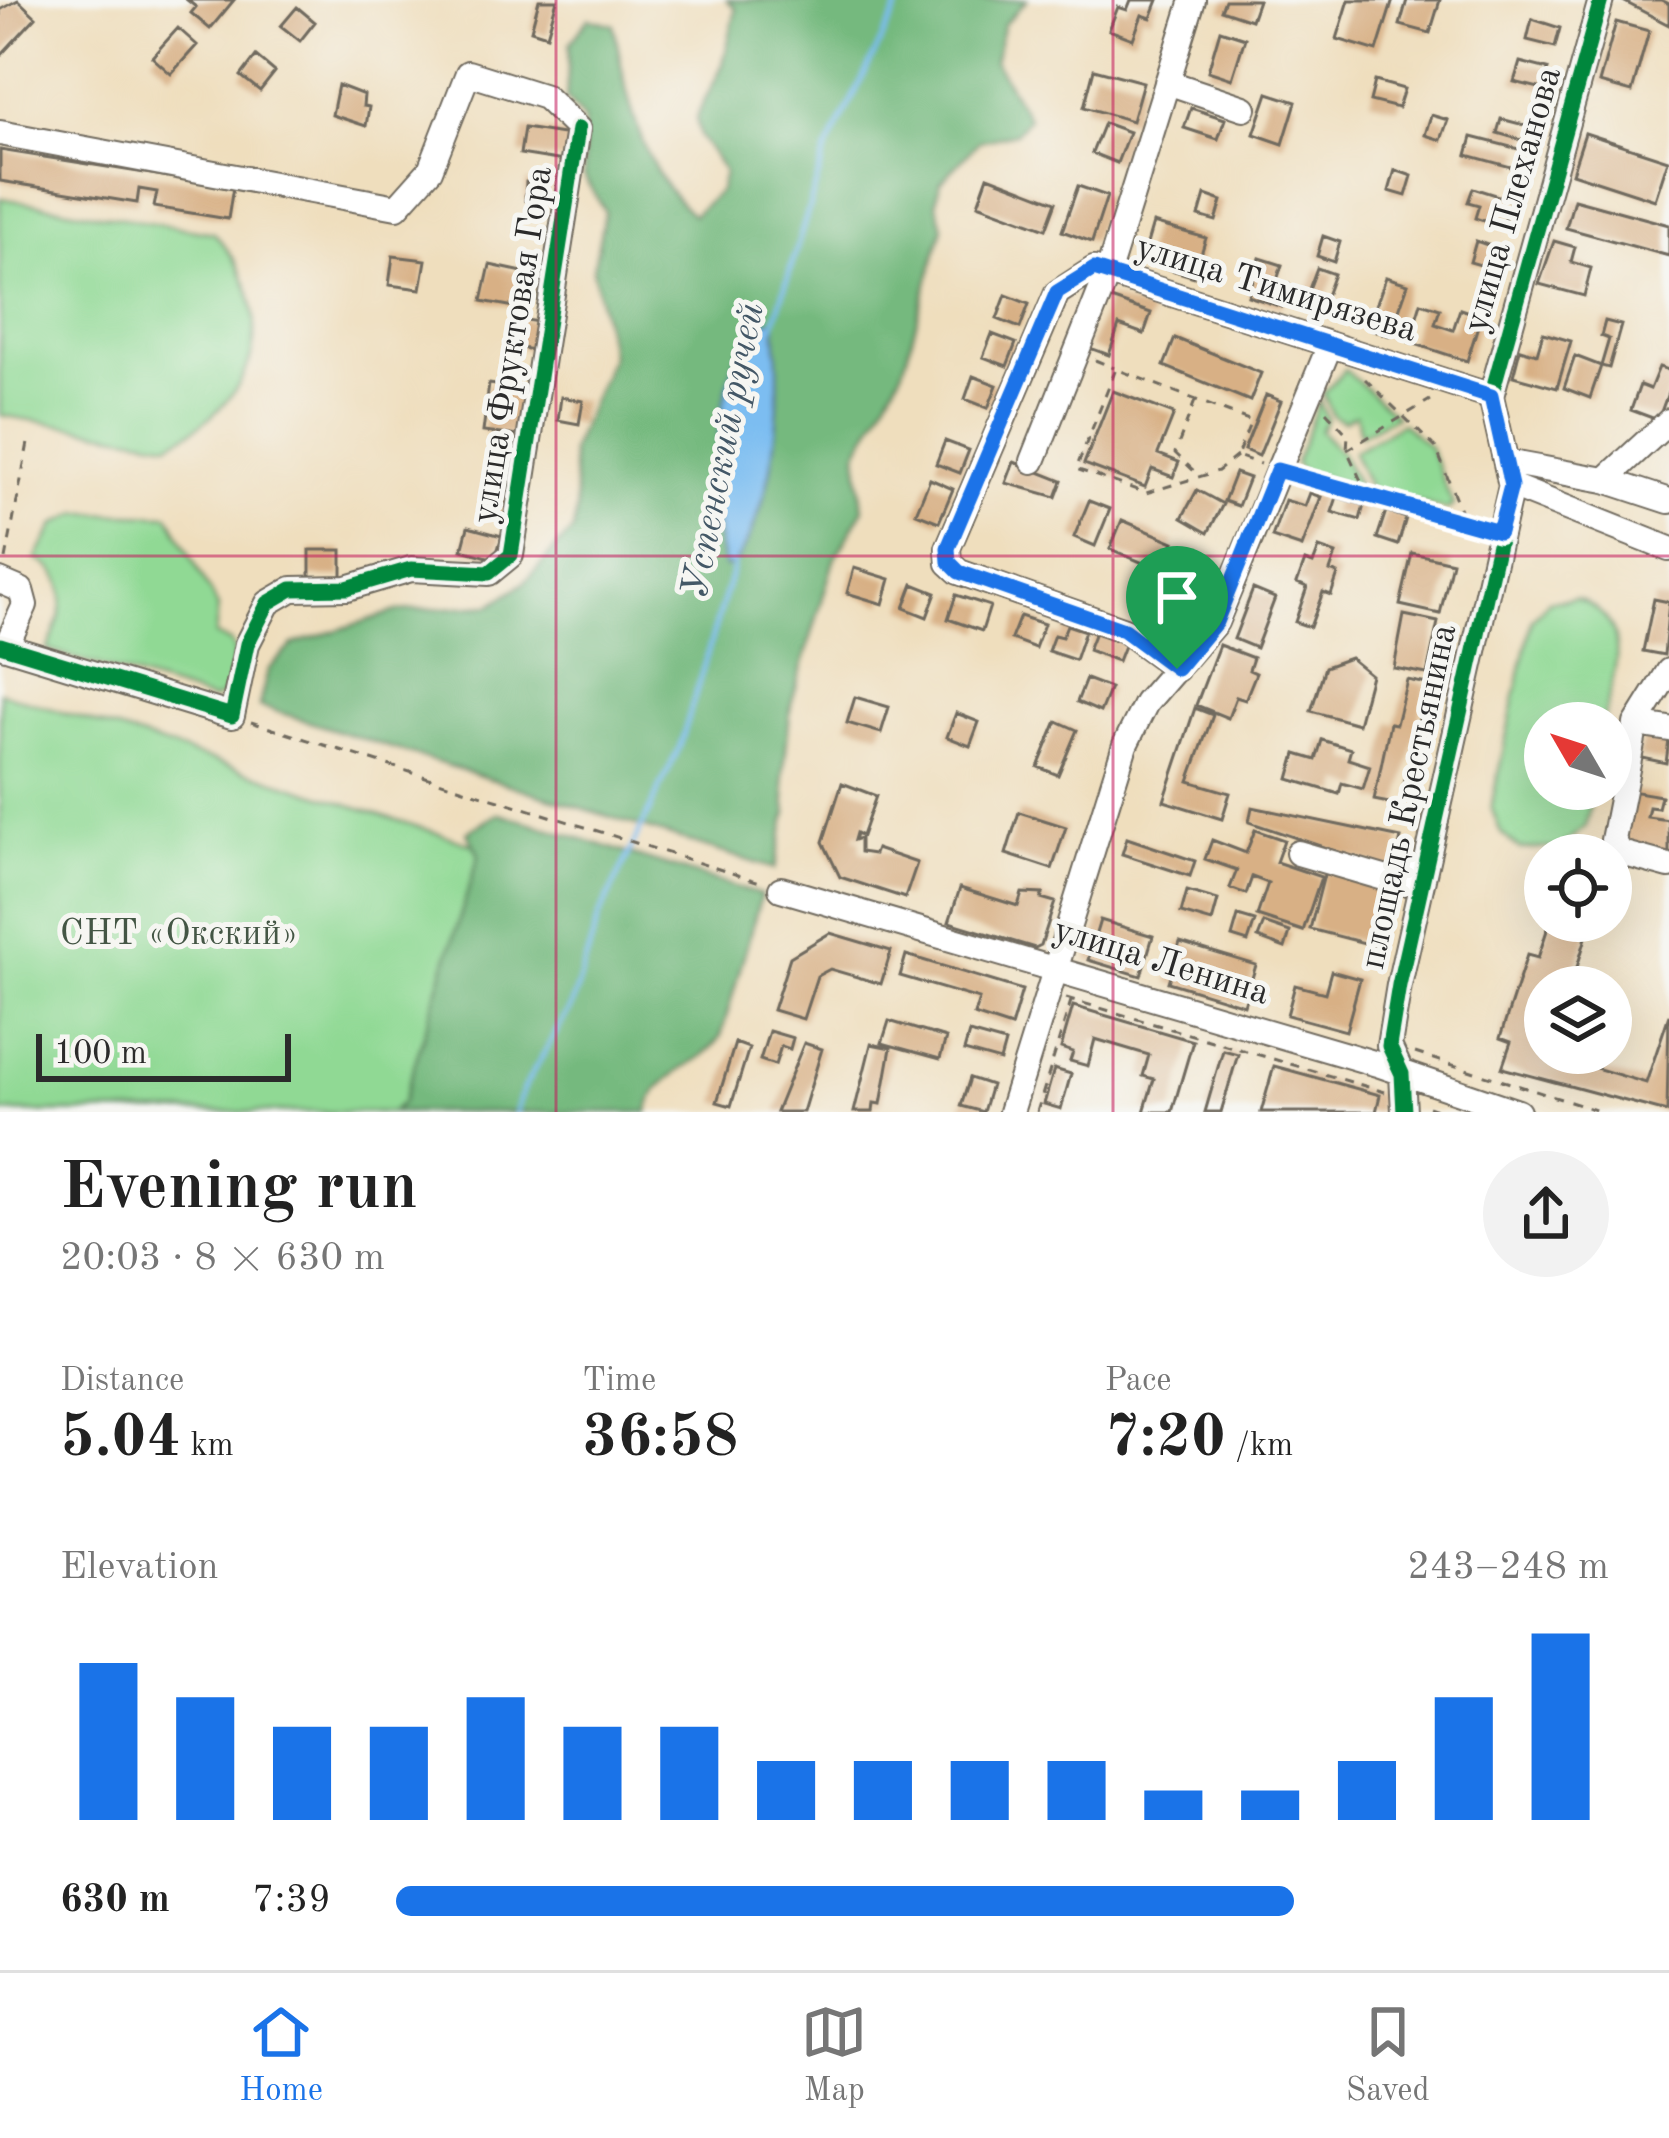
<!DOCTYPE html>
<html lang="en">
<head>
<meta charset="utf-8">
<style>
	:root { --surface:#fff; --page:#f2f2f2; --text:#222; --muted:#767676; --line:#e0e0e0; --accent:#1a73e8 }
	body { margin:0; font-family:"Old Standard TT",serif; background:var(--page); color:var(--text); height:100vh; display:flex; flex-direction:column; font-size:45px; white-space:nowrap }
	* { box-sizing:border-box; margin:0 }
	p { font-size:39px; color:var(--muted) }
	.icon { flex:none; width:66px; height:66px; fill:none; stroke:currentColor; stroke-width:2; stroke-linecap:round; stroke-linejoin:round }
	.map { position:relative; height:1112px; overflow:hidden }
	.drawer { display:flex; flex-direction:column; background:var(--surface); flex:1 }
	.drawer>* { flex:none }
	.needle { width:78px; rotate:309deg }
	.fabs { position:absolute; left:1524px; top:702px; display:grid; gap:24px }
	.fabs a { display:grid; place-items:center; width:108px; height:108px; border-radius:50%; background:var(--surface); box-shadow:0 12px 48px #0002; font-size:60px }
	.scale { position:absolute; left:36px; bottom:30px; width:255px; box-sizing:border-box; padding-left:12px; border:6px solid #2b2b2b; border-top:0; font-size:33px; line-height:42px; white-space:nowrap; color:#2b2b2b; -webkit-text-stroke:9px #f6f6f2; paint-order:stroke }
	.pin { position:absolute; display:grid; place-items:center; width:102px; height:102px; color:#fff; margin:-123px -51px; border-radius:50% 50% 50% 0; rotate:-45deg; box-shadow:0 0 12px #0007 }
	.pin .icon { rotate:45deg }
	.round { display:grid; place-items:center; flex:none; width:126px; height:126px; border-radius:63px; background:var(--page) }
	.summary { display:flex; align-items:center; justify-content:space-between; height:204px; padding:0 60px }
	h1 { font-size:66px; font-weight:700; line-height:90px }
	.stats { display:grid; grid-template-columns:repeat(3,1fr); gap:18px; height:204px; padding:12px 60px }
	.stats div { display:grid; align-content:center }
	.stats b { font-size:60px; font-weight:700 }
	.stats small { font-size:33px; font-weight:400 }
	.stats p { font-size:33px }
	.chart { height:336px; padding:24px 60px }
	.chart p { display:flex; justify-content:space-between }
	.chart svg { width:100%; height:216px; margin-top:12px; stroke:var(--accent); stroke-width:6 }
	ul { padding:0 60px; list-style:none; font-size:39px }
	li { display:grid; grid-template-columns:192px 144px 1fr; align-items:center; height:90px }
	li i { height:30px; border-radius:15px; background:var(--accent) }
	.menu { display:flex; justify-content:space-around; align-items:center; height:168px; border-top:3px solid var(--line); background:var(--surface); font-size:33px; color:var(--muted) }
	.menu a { display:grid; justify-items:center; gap:6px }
	.menu .selected { color:var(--accent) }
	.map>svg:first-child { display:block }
	.green { fill:#90d994; stroke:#5e8260; stroke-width:3 }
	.forest { fill:#74b97e; stroke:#507254; stroke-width:3 }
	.water { fill:#7cbdf1; stroke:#54748e; stroke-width:3 }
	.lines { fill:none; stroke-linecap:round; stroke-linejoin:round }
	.stream { stroke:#7cbdf1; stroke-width:4.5 }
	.building { fill:#d8b085 }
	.minor-casing { stroke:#706a5e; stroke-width:28 }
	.path { stroke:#706a5e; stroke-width:3; stroke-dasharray:9 9; stroke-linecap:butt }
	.minor { stroke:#fff; stroke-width:24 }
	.cycleway-casing { stroke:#f6f6f2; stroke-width:22 }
	.cycleway { stroke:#00873e; stroke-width:15 }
	.route-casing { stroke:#fff; stroke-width:24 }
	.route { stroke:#1a73e8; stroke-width:15 }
	.grid { fill:none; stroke:#c2185b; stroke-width:3; stroke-opacity:0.55 }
	.labels { text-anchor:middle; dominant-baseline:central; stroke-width:10; stroke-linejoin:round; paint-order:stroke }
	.street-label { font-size:36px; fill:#2b2b2b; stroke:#f6f6f2 }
	.park-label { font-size:36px; fill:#445645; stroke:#f6f6f2 }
	.water-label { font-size:39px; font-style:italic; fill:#435766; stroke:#f6f6f2 }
</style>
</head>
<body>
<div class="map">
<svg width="1669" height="1112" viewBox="0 0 1669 1112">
	<rect width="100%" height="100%" fill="#f6f6f2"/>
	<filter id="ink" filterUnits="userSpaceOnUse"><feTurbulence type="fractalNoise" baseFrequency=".00833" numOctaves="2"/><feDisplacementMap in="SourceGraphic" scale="24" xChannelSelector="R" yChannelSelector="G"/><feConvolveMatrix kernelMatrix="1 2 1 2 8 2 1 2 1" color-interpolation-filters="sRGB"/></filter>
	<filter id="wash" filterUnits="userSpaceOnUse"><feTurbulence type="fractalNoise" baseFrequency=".004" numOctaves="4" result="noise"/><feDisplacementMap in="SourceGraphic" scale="48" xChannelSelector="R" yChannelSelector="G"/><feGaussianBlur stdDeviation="2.7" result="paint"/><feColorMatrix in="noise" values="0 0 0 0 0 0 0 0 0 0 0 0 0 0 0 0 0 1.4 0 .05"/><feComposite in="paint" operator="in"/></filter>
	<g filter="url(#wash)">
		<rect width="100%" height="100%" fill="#efdebd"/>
		<path class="green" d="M0,198L214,233C283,310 262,400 169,443L0,415Z
			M1345,370L1396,416L1360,435L1356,414L1343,421L1333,416L1323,393Z
			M1319,401L1327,419L1320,431L1341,453L1359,488L1301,471L1295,463Z
			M1402,423L1429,447L1453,505L1447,510L1370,490L1353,452Z
			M79,513L169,515L218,607L215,636L230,642L235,651L228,693L212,700L47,650C62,619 76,575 36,559L55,525Z
			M1576,598C1638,624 1613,670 1603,723H1545V789H1592L1585,827L1559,848L1519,849L1501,833L1491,807L1532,619L1549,601Z
			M0,692L493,851L411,1112H0Z"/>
		<path class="forest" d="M727,0H1027L1004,24L994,61L1028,118L1015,133L979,141L940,183L936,202L943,227L903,369L857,453L863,510L834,560L791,704L783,777L787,813L775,869L259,706L268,670L294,644L397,611L491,605L524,583L573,530L577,509L571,451L611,356L593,269L605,211L584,177V120L566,98L570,43L589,18L614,25C625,89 639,171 693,215L720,190L724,172L700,136L696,118L723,64L736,9Z
			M499,813L761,895L721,1036C704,1066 654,1072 648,1112H391L403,1102L479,855L467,832Z"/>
		<path class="water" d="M762,320L775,321C783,402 779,495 734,565L725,567C705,514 714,358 762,320Z"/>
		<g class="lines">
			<path class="stream" d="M773,327L826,151L902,0
				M516,1112L522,1091L572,1005L599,917L680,746L734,563"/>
		</g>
		<g id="blocks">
			<path class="building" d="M18,0L36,17L0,56V10Z
				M187,0H234L210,29L191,13L196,7Z
				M539,0H557L547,35L531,30Z
				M1131,0H1158L1151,18L1142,15L1133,39L1109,30L1118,7L1127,10Z
				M1225,0H1258L1251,20L1221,10Z
				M1349,0H1393L1377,51L1337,39Z
				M1407,0H1440L1430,33L1400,25Z
				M1621,0H1661L1669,4V25Z
				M297,7L315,22L300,41L281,26Z
				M1532,19L1560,28L1555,47L1527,40Z
				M1616,22L1649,31L1632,92L1599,83Z
				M178,28L197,45L171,74L152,57Z
				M1220,30L1245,38L1232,79L1208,71Z
				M256,56L275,72L260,91L241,76Z
				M1520,62L1548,69L1543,89L1514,82Z
				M1094,69L1143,82L1132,121L1084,107Z
				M1375,81L1404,89L1398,108L1370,101Z
				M338,85L364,95L363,106L369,107L366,126L332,115Z
				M1268,93L1296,102L1283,144L1254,134Z
				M1191,108L1225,119L1218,139L1184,128Z
				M1431,115L1448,120L1441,140L1425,135Z
				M1501,119L1532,127L1528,142L1497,133Z
				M1104,123L1129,132L1117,163L1092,153Z
				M524,128L569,135L564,161L520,154Z
				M1585,133L1668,160L1655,200L1572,173Z
				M1472,137L1523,150L1518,169L1467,155Z
				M0,150L233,187L228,219L154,207L157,192L139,189L137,203L0,181Z
				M1395,170L1412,176L1406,196L1389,191Z
				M988,176L1056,202L1046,229L978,204Z
				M526,182L548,183L547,201L525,200Z
				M1078,186L1107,196L1092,242L1062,231Z
				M1473,188L1511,200L1502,227L1475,218L1479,205L1468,202Z
				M1205,195L1222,201L1216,221L1199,216Z
				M1574,199L1669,225V256L1566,228Z
				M1153,223L1206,238L1194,277L1142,261Z
				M1323,236L1340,242L1334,262L1317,256Z
				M1476,241L1493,247L1487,267L1470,262Z
				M1554,241L1575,247L1571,262L1591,268L1584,296L1539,284Z
				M393,256L426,260L421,289L389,285Z
				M1260,258L1282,265L1277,280L1289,284L1282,307L1248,296Z
				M490,265L527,273L520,308L482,301Z
				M1317,268L1334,274L1320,312L1303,305Z
				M1386,277L1408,284L1390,336L1368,328Z
				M1006,295L1029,304L1020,328L997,319Z
				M1108,298L1151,313L1144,334L1119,325L1109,355L1090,348Z
				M1421,303L1440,309L1435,324L1453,330L1460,309L1481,316L1467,361L1409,342Z
				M514,318L538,322L533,350L509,346Z
				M1605,321L1621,325L1609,368L1601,366L1609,339L1601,336Z
				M1543,333L1571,341L1557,388L1513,376L1520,349L1537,354Z
				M992,334L1016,343L1007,366L983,357Z
				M1175,338L1261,373L1250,401L1164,366Z
				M1575,356L1601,366L1590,398L1564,388Z
				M1659,367L1669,370V390L1658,420L1631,410L1640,385L1650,389Z
				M973,376L997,385L988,408L965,399Z
				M489,384L525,389L519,436L483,432Z
				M1113,391L1174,414L1158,454L1179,462L1173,477L1152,469L1145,487L1084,464Z
				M1266,395L1281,401L1259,456L1244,450Z
				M561,397L583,401L579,424L558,420Z
				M945,441L969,450L960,473L936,464Z
				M495,453L519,456L514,485L492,476Z
				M1014,462L1062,481L1056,497L1006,483Z
				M1235,473L1249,478L1238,506L1224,501Z
				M930,479L953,489L939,522L916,513Z
				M1197,490L1223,504L1208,533L1182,518Z
				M1310,493L1321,497L1302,547L1272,537L1285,500L1305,506Z
				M486,495L510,498L508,518L483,514Z
				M1337,497L1364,505L1360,520L1332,512Z
				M1089,501L1110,509L1095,546L1074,537Z
				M1386,511L1406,518L1398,545L1377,538Z
				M1122,520L1174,542L1162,571L1110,549Z
				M468,527L502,536L495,559L462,550Z
				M1319,548L1336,554L1330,571L1338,574L1331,595L1323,592L1310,627L1295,622L1307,587L1297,583L1305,561L1313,564Z
				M310,550H342V577H310Z
				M1412,553L1452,562L1440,614L1400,605Z
				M854,568L890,579L883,604L847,593Z
				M913,584L936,593L927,617L904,608Z
				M1253,589L1275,598L1256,648L1234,639Z
				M956,595L990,606L982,631L948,619Z
				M1654,599L1669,602L1664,655L1643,651Z
				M1404,615L1438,622L1427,674L1394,668Z
				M1020,616L1044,624L1035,648L1011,639Z
				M1067,625L1085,631L1075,660L1048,651L1054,635L1062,637Z
				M1095,632L1125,643L1118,661L1088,650Z
				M1219,645L1253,658L1249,670L1256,673L1245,700L1236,697L1228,718L1196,705Z
				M1350,658L1371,675L1358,724L1311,711L1325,667Z
				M1086,679L1110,688L1100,712L1077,702Z
				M1407,680L1427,684L1399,805L1374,800L1390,723L1396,724Z
				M855,697L889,707L881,733L847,723Z
				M1195,708L1213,715L1189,781L1230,793L1222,819L1164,801Z
				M956,713L979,722L970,746L947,737Z
				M1057,721L1077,730L1058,775L1038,767Z
				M1644,735L1669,740L1666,763L1638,757Z
				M1322,740L1351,749L1348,759L1370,766L1363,789L1342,783L1339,794L1289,779L1296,754L1316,760Z
				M842,783L876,796L862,836L856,833L854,840L860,838V852L874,854L876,849L917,863L905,898L840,877L823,842Z
				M1631,791L1661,796L1658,808L1649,807L1647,817L1669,820V858L1622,851Z
				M1252,807L1401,838L1394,871L1249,822Z
				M1019,812L1066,827L1052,869L1006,854Z
				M1255,830L1284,840L1276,862L1321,877L1303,931L1257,916L1268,883L1252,877L1246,894L1230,888L1237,870L1205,859L1212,840L1246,853Z
				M1127,838L1195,861L1190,876L1122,854Z
				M1325,871L1391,888L1376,946L1310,929Z
				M960,888L1018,906L1022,893L1043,894L1041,898L1055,902L1041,945L1035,948L949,922Z
				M1187,891L1218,900L1212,922L1181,913Z
				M1238,916L1255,921L1248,942L1232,937Z
				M1100,920L1153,936L1141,976L1088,960Z
				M1550,921H1591L1571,987H1545V1053L1646,1083L1669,1015L1667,1112L1502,1068L1511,1042L1500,1038L1527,955L1538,958Z
				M1264,923L1290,932L1285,948L1258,938Z
				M830,933L891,951L881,984L830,969L817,976L803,1019L773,1010L790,957Z
				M1180,942L1256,965L1244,1005L1168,982Z
				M906,955L1022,990L1011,1027L974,1015L979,999L900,976Z
				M1331,971L1360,979L1346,1031L1287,1015L1295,985L1325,993Z
				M1073,1006L1193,1041L1172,1112H1144L1154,1079L1143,1076L1149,1055L1095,1039L1088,1066L1070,1061L1073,1052L1061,1048Z
				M889,1021L946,1038L940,1059L882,1043Z
				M769,1031L793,1038L790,1049L781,1046L775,1065L760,1060Z
				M969,1033L1005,1043L1000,1061L964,1051Z
				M735,1043L749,1048L731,1106L717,1102Z
				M804,1043L822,1049L803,1112H776Z
				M871,1044L891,1048L881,1104L874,1103L873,1112H854Z
				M1223,1050L1238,1054L1221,1112H1205Z
				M1274,1066L1380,1095L1376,1112H1261Z
				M1054,1069L1071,1074L1061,1109L1044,1104Z
				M970,1078L991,1085L983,1112L961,1106Z"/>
		</g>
	</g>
	<g filter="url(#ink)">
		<use href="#blocks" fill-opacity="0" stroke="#706a5e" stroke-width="3"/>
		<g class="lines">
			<defs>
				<path id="minor" d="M1167,82L1244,108
					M0,133L397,207L430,170L468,73L545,97L578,129L511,555L489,573L411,569L347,588L292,589L268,603L247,644L232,716L0,645
					M1033,461L1107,275L1193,0
					M1506,462L1605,480L1669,501
					M1605,480L1669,421
					M1511,486L1669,549
					M0,581L21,590L25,605L6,647
					M1177,669L1124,630L959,572L949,563L948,548L1057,293L1094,269L1491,396
					M1669,671L1636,724L1613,840L1621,853L1669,866
					M1636,724L1669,729
					M1298,853L1401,883L1424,867
					M781,889L1377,1064L1518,1112
					M1011,1112L1125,745L1146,703L1216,622L1329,347
					M1404,1112L1402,1074L1389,1046L1399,985L1511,486L1491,396L1601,0"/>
			</defs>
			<use href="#minor" class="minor-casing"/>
			<path class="path" d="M1095,360L1114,368
				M1365,379L1436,448L1464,520
				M1195,401L1175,453L1196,473
				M1326,411L1348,435L1347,450L1367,494
				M1347,450L1430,400
				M1237,456L1218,471L1146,493L1076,469L1116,369L1251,421L1237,456L1260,464
				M1298,476L1480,526
				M6,559L28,443
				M251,722L763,883
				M1066,998L1385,1092
				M1415,1053L1602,1112
				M1428,1107L1443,1112
				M1037,1112L1071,1001"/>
			<use href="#minor" class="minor"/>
			<defs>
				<path id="cycleway" d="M0,645L232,716L247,644L268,603L292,589L347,588L411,569L489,573L511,555L578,129
					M1404,1112L1402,1074L1389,1046L1399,985L1511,486L1491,396L1601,0"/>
			</defs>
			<use href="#cycleway" class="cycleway-casing"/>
			<use href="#cycleway" class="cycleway"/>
		</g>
	</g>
	<g class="lines" filter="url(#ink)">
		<defs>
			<path id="route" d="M1094,269L1491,396L1511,486L1499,532L1277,470L1216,622L1177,669L1124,630L959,572L949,562L948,548L1057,292Z"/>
		</defs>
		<use href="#route" class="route-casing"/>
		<use href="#route" class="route"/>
	</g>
	<path class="grid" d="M556,0V1112M1113,0V1112M0,556H1669"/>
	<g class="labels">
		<g class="street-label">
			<text transform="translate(1514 200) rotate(-74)">улица Плеханова</text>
			<text transform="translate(1276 290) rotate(17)">улица Тимирязева</text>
			<text transform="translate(514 345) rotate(-81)">улица Фруктовая Гора</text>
			<text transform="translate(1410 797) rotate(-78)">площадь Крестьянина</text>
			<text transform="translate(1161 963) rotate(17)">улица Ленина</text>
		</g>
		<g class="park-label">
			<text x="179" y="935">СНТ «Окский»</text>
		</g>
		<g class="water-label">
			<text transform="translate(724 451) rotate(-79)">Успенский ручей</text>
		</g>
	</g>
</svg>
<div class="fabs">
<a><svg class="needle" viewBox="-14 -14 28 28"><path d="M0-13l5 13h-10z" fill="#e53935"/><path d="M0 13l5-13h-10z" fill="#767676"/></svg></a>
<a><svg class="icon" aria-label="locate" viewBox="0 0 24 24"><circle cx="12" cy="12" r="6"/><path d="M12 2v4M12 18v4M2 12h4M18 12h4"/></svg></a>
<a><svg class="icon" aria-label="layers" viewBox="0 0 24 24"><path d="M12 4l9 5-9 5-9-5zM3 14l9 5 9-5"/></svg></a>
</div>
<div class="scale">100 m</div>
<div class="pin" style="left:1177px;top:669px;background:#1e9e55"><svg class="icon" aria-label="arrive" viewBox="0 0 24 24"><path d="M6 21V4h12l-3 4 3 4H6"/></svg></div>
</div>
<section class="drawer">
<div class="summary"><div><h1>Evening run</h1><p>20:03 · 8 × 630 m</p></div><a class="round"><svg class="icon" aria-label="share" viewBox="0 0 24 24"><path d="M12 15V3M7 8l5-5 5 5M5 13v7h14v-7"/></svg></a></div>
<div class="stats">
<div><p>Distance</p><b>5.04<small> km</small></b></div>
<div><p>Time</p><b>36:58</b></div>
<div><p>Pace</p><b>7:20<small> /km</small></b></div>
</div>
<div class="chart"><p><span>Elevation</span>243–248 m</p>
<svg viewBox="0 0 160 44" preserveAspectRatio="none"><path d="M5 44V12M15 44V19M25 44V25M35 44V25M45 44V19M55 44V25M65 44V25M75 44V32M85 44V32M95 44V32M105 44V32M115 44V38M125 44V38M135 44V32M145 44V19M155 44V6"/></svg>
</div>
<ul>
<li><b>630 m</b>7:39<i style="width:74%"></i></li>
</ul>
</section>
<nav class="menu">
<a class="selected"><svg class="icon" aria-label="home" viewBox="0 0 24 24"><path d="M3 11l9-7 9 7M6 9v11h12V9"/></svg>Home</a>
<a><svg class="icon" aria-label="map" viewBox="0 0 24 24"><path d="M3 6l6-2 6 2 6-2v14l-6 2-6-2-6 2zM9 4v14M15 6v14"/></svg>Map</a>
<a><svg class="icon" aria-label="saved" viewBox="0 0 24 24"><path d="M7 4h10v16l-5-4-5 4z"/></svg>Saved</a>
</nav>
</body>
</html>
